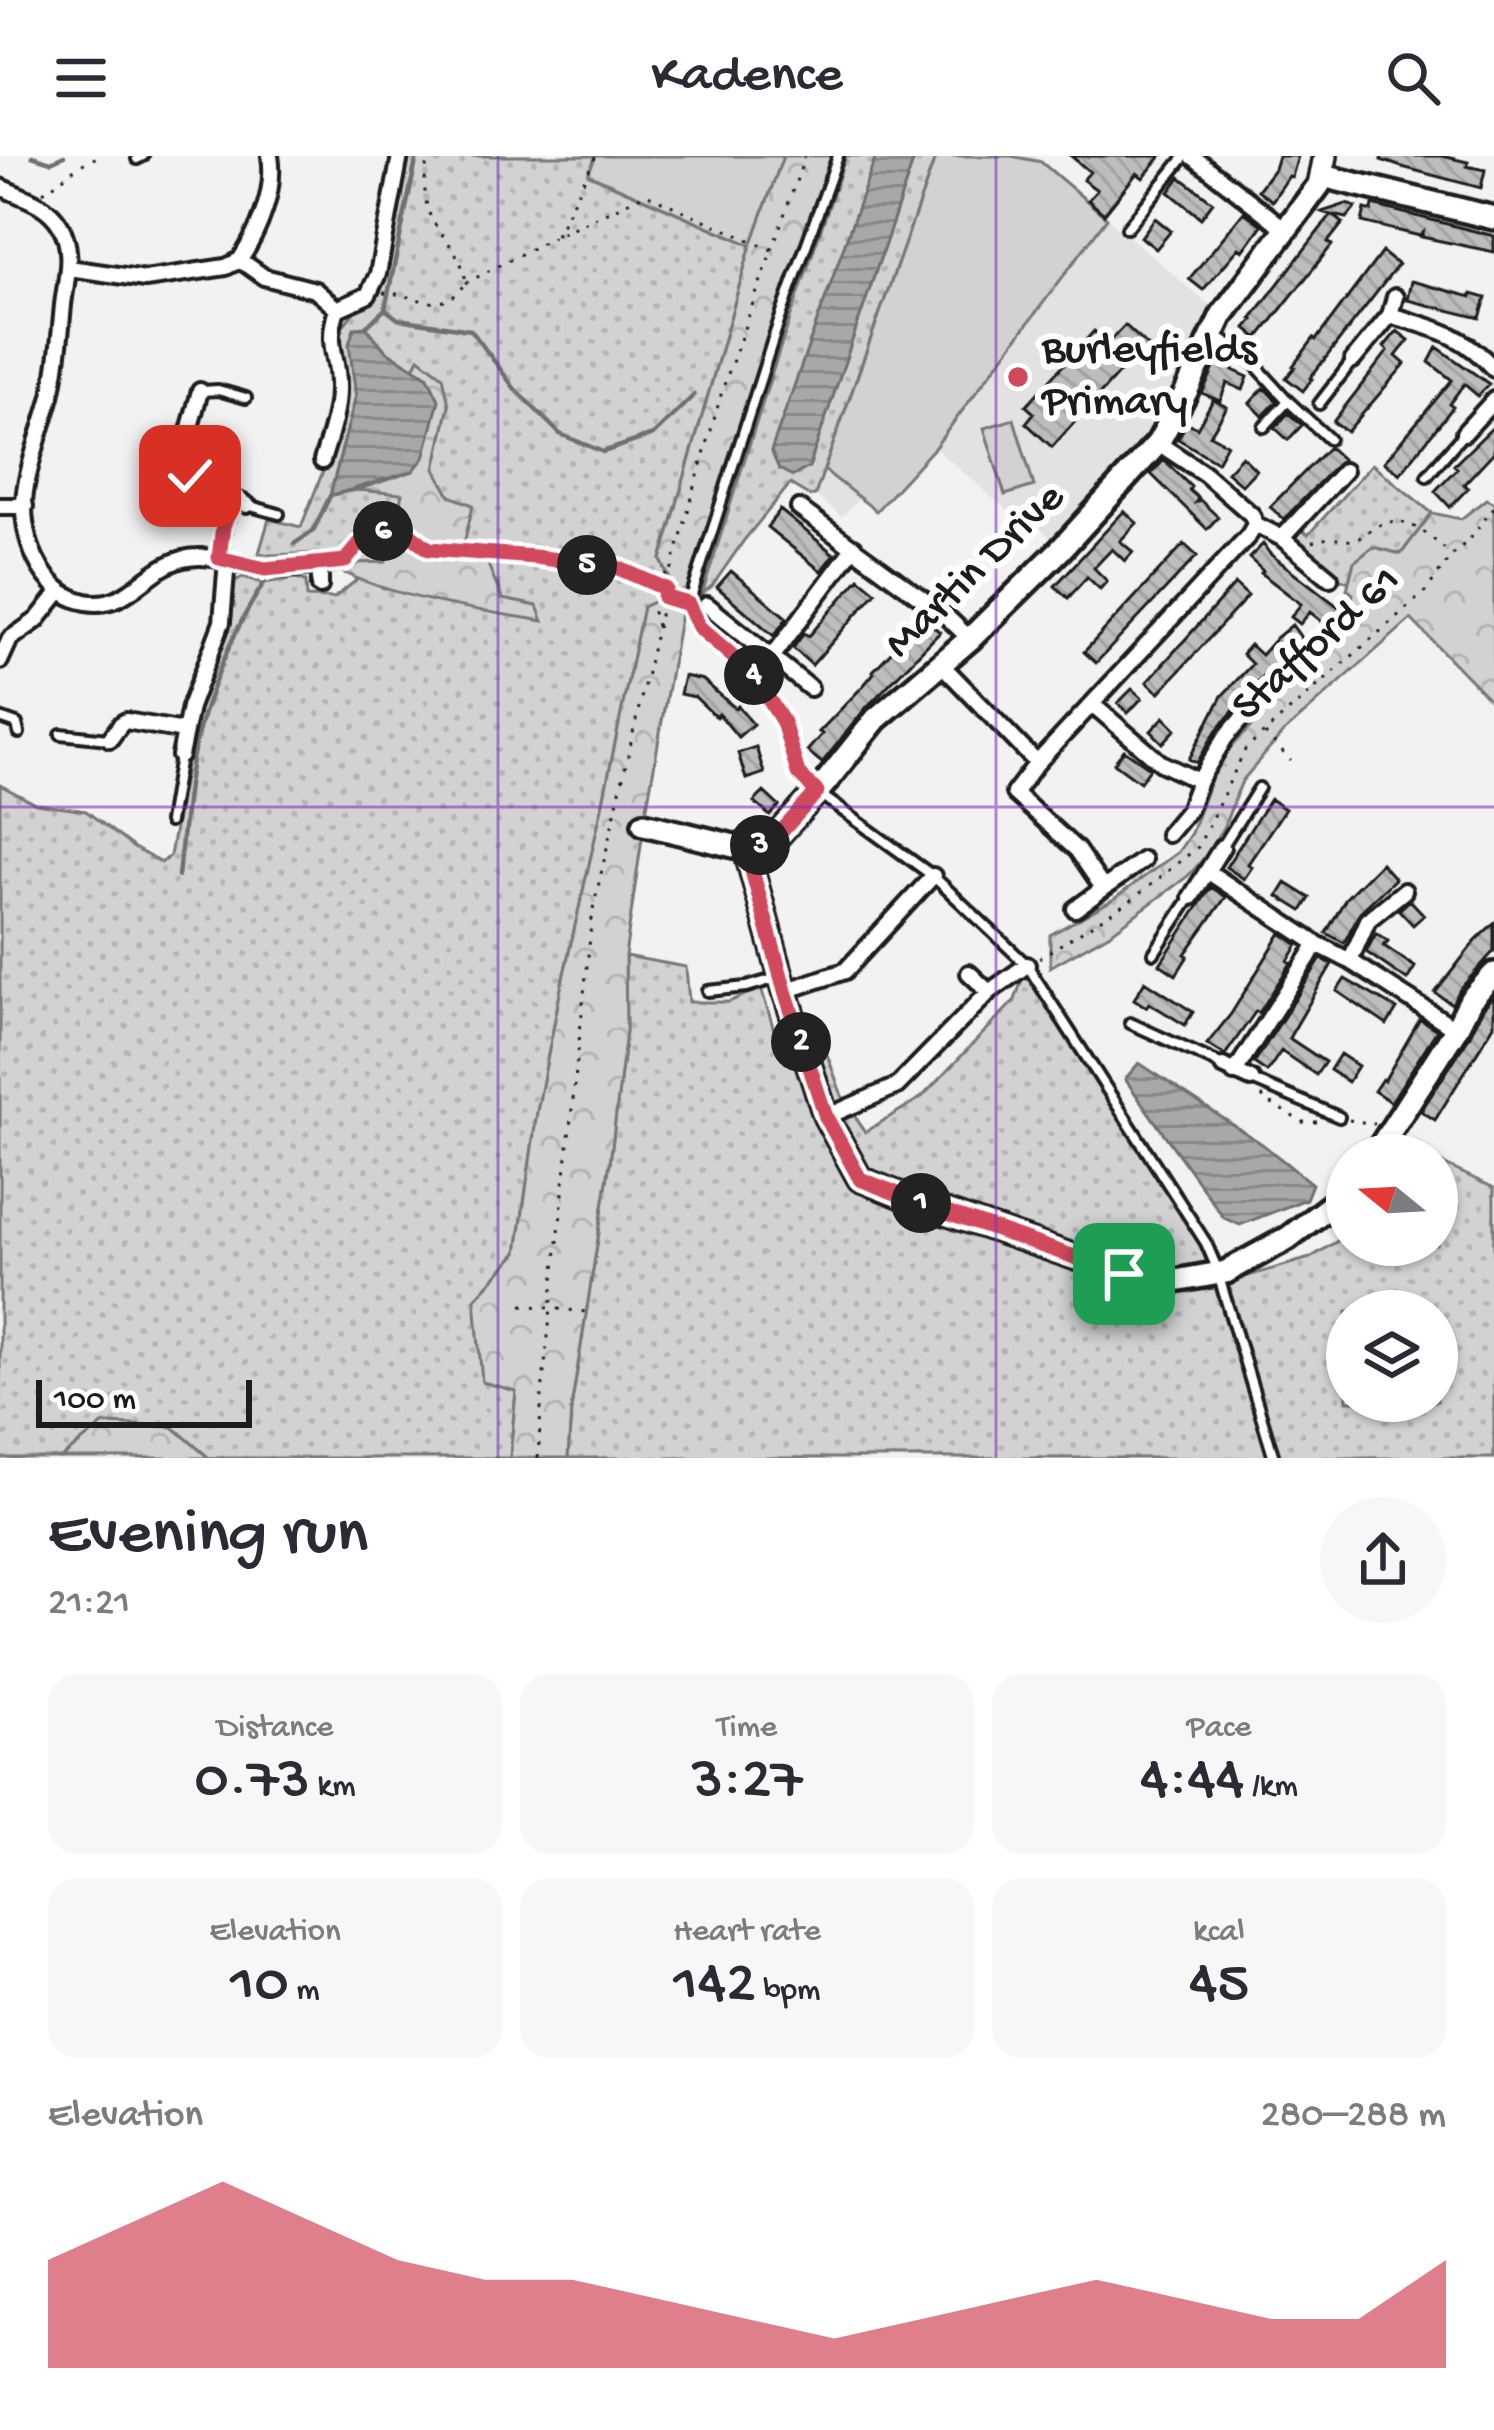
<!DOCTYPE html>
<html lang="en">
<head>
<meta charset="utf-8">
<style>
	:root { --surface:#fff; --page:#f7f7f7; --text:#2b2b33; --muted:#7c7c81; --accent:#d1495b }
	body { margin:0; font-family:"Gochi Hand",sans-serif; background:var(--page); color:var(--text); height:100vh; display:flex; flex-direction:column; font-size:45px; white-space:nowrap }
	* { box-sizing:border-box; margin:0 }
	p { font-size:39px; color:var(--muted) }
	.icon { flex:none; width:66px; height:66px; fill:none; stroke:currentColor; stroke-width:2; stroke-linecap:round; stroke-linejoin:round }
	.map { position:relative; height:1302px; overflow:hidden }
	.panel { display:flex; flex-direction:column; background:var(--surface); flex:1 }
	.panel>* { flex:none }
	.needle { width:78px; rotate:288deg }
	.fabs { position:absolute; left:1326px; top:978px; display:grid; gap:24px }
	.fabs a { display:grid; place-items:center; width:132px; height:132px; border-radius:50%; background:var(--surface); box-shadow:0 3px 9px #0004; font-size:60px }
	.scale { position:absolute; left:36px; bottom:30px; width:216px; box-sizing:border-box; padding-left:12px; border:6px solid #1c1c1c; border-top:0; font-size:33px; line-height:42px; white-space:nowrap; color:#1c1c1c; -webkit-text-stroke:9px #fff; paint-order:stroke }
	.pin { position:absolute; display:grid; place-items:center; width:102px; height:102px; color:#fff; margin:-51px; border-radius:24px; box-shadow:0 6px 18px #0006 }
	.km { position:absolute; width:60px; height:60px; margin:-30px; border-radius:50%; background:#222; color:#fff; font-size:33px; line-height:60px; text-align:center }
	.round { display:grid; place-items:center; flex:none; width:126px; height:126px; border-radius:63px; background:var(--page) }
	.headline { display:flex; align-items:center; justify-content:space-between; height:204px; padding:0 48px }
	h1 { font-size:66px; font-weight:600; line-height:90px }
	.metrics { display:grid; grid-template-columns:repeat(3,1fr); gap:18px; height:204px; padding:12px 48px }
	.metrics div { display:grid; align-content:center; border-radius:30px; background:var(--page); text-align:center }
	.metrics b { font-size:60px; font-weight:600 }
	.metrics small { font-size:33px; font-weight:400 }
	.metrics p { font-size:33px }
	.chart { height:336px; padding:24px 48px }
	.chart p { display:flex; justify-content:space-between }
	.chart svg { width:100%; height:216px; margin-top:12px; fill:var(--accent); opacity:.7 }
	header { display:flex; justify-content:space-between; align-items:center; height:156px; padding:0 48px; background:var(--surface); font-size:54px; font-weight:600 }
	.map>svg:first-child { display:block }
	.built { fill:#e2e2e2 }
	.grass { fill:url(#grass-dots); stroke:#777; stroke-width:3; fill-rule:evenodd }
	.forest { fill:url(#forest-crowns); stroke:#777; stroke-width:3 }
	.pitch { fill:#d2d2d2; stroke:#777; stroke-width:3 }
	.water { fill:url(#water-rules); stroke:#707070; stroke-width:3 }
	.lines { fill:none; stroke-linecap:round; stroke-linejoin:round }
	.stream { stroke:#707070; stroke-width:4.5 }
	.building { fill:url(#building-back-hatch); stroke:#1c1c1c; stroke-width:3 }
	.lane-casing { stroke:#1c1c1c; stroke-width:16 }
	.street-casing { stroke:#1c1c1c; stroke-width:22 }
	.secondary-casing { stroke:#1c1c1c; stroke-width:30 }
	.path { stroke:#1c1c1c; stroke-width:3; stroke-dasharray:3 9; stroke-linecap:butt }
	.lane { stroke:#fff; stroke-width:8 }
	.street { stroke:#fff; stroke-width:14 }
	.secondary { stroke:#fff; stroke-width:21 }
	.path-bridge { stroke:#1c1c1c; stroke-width:3; stroke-dasharray:3 9; stroke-linecap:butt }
	.route-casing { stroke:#fff; stroke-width:24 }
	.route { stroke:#d1495b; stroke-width:15 }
	.grid { fill:none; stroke:#7b2cbf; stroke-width:3; stroke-opacity:0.55 }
	.poi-dot { fill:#d1495b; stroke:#fff; stroke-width:4.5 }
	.labels { text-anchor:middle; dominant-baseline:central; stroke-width:12; stroke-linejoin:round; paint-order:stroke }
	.poi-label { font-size:45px; fill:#1c1c1c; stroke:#fff; text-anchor:start }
	.street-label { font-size:45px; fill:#1c1c1c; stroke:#fff }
</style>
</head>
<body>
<header><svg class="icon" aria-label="menu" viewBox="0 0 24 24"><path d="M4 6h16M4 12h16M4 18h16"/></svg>Kadence<svg class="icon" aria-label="search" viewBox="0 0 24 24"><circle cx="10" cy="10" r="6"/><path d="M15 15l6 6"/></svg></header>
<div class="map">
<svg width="1494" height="1302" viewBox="0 0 1494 1302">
	<defs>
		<pattern id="grass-dots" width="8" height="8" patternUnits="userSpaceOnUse" patternTransform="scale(3)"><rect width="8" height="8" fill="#d2d2d2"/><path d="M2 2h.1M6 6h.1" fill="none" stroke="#b4b4b4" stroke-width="1.8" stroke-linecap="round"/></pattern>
		<pattern id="forest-crowns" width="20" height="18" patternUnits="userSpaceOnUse" patternTransform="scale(3)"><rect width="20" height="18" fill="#d2d2d2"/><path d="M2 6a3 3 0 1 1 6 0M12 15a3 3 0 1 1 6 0" fill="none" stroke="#b4b4b4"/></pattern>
		<pattern id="water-rules" width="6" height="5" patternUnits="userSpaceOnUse" patternTransform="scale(3)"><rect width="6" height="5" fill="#a8a8a8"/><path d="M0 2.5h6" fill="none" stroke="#888"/></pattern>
		<pattern id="building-back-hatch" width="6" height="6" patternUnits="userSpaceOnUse" patternTransform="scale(3)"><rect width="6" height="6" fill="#bdbdbd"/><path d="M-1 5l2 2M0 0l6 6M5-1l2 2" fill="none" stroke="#a2a2a2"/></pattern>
	</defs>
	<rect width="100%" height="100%" fill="#f2f2f2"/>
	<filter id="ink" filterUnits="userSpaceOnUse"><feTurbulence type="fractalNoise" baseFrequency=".00833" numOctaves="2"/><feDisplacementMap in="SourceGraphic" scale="24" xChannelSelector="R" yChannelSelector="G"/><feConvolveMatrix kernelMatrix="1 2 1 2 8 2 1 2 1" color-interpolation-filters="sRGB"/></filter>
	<g filter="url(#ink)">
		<path class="built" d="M936,0H1034L1213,152L1152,271L1125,308L1053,385L1035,367L1024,369L935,292L876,355L860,342L842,361L815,339Z"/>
		<path class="grass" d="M405,0H596L589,19L751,89L661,403L669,423L664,441L643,451L601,656L562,827L537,956L517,1097L475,1143L516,1235L510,1302H209L173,1271L105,1268L61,1302H0V629L36,648L86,655L134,692L161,707L170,700L195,560L232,460L235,425L243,421L264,427L296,422L306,425L307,441L334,442L358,423L434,445L537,450L502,443L498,429L462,396L450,340L435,313L449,249L419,203L414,212L386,195L366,171L350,188L356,240L330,339L357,334L403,337L386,406L359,407L345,417L342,396L270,399L259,397L269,363L301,371L329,300L345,229L335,180L383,119Z
			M846,0H876L772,295L809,310L915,0H936L815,339L810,340L790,328L745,383L712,430L702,438L779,195Z
			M1372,308L1432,357L1401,398L1354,406L1349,426L1335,421L1290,386L1302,374L1308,379Z
			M625,800L686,811L689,846H729L761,832L775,877L824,890L842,940L865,976L922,941L1015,844L1027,809L1206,1087L1221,1128L1310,1102L1347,1079V1089H1437V1005L1494,1032V1302H568L571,1253L610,1006L626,876ZM1347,1155H1437V1245H1347Z"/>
		<path class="forest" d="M783,0H834L738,276L689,433L676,436L661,404L751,89Z
			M419,202L443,220L449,249L435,313L450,340L473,349L462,396L487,406L502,443L537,450L543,465C482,455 400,443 345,417L359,407L386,406L402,338L357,334L413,315L428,221L414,212Z
			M1486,343L1494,347V548L1411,463L1283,577L1242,625L1224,670L1208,698L1188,720L1112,776L1050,811V779L1114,743L1178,696L1191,677L1214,615L1231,591L1278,543L1326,500L1336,468L1349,456L1353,438L1347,433L1354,406L1373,391L1401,398L1432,357L1461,363Z
			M664,441L682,451L644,668L625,800L626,876L610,1006L571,1253L568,1302H510L516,1235L482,1226L475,1143L517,1097L537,956L562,827L601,656L643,451Z
			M104,1268L173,1271L209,1302H61Z"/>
		<path class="pitch" d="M596,0H783L751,89L588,18Z
			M936,0H1011L1041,6L1107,62L935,291L876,355L824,314Z
			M1014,263L1034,330L1005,339L984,272Z"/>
		<path class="water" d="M876,0H915L809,311L793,320L779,313L771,295Z
			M366,171L386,195L428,221L439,244L424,302L413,315L330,340L356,240L349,188L354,172Z
			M1139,907L1262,988L1312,1028L1306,1043L1240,1069L1224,1062L1125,923Z"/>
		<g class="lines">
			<path class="stream" d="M32,0L51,6L64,0
				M385,153L398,163L471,174L515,233L560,278L603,296L653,279L694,239
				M366,171L385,153L417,0
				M294,388L313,375L330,340
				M178,720C184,671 187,609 202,563C217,515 237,468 264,427"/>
		</g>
		<path class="building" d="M1071,0H1161L1143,22L1137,17L1104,58L1088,44L1097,34L1083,24L1090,16Z
			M1278,0H1298L1292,21L1289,20L1272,45L1258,34L1274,13Z
			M1382,0H1442L1468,6L1467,10L1485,14L1481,32L1402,11L1381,4Z
			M1180,21L1213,46L1201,62L1169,36Z
			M1346,48L1356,51L1347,62L1333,59L1343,67L1328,86L1332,89L1258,182L1246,172L1253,164L1251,163L1331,59L1322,56Z
			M1373,49L1494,80V96L1422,81L1423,77L1420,80L1362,66L1365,53L1372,55Z
			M1244,56L1262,69L1243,95L1239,92L1203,134L1189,123Z
			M1155,62L1171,75L1156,93L1141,81Z
			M1382,96L1398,109L1310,222L1312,223L1303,235L1286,222L1295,211L1293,210L1314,182L1316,184Z
			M1411,125L1471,141L1472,138L1486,142L1480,162L1407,144Z
			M1125,169L1153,195L1137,212L1130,205L1052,291L1026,267L1034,257L1026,250L1094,175L1108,187Z
			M1397,175L1409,184L1396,200L1405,208L1347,276L1333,266L1388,195L1384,191Z
			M1437,191L1489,228L1478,240L1464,228L1449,248L1453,251L1400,318L1384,306L1452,224L1429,206Z
			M1222,195L1237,206L1233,214L1248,221L1243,234L1227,227L1220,245L1202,237Z
			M1264,232L1277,245L1263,260L1250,247Z
			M1213,244L1227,251L1210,279L1227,288L1217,306L1178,283L1187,266L1197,272Z
			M1288,257L1302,269L1288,284L1275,272Z
			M1494,270V296L1464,328L1468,332L1450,351L1435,335L1457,312L1454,309Z
			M1329,291L1342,303L1284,363L1270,351Z
			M1242,300L1256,314L1242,329L1227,316Z
			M1164,304L1191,331L1189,334L1198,342L1196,346L1200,344L1218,361L1207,373L1151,318Z
			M780,354L834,398L821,415L767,371Z
			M1124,355L1137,367L1120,385L1133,396L1125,405L1112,393L1094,412L1107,425L1100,433L1087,421L1068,442L1055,430Z
			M1184,388L1197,400L1096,507L1084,496Z
			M1263,388L1270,398L1340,452L1326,469L1310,456L1300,468L1291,461L1301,448L1261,417L1263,415L1249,402Z
			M731,415L787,462L774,480L717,431Z
			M859,422L876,436L812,509L793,492L804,477L809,480Z
			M1235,428L1248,440L1159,537L1147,526Z
			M921,460L940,476L865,553L822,607L807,595L822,578L819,576L863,530L874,517L873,515L911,475L909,473Z
			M1292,469L1302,483L1266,517L1216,575L1197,607L1189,603L1222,540L1252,508L1242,498L1250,489L1261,499L1276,482Z
			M684,520L703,524L735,552L738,550L753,568L738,581L719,558L716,561L695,541L680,538Z
			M1132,533L1142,542L1128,557L1118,547Z
			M1164,561L1176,573L1163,587L1151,575Z
			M756,591L764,617L746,623L738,597Z
			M1124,594L1150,612L1140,626L1114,607Z
			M764,636L779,650L770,660L754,646Z
			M1270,643L1285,653L1248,708L1252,711L1244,723L1226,711Z
			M1381,707L1395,723L1360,756L1344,787L1326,777L1346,742Z
			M1286,727L1310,742L1302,755L1278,740Z
			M1211,731L1226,741L1185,798L1188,800L1176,819L1160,808Z
			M1410,744L1424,759L1413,769L1399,754Z
			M1494,767V795L1460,833L1452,848L1435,837L1476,784Z
			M1281,777L1298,789L1288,805L1291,807L1259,857L1256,855L1225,899L1207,888L1231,858Z
			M1376,777L1388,785L1384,790L1415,811L1407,824L1366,796Z
			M1321,803L1332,808L1289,882L1325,906L1316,919L1281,895L1267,916L1254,907Z
			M1345,823L1397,853L1387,869L1337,835Z
			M1145,825L1193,856L1185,869L1149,847L1146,851L1134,843Z
			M1494,840V869L1435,964L1421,955L1469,881L1483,852Z
			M1420,863L1437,874L1391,946L1374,935L1382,923L1384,925Z
			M1340,898L1358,910L1348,926L1330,914Z"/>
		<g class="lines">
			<defs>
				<path id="lane" d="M838,0L774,180L689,448L699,471L753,518L783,566L798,617L817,636L933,720L1027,809L1206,1087L1215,1108L1274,1302
					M137,3L143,0
					M1127,72L1185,0
					M1212,180L1241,193L1288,245L1264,271
					M202,235L218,234L246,242
					M1288,245L1329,283
					M1319,248L1353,204
					M1427,320L1464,277
					M247,349L279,358
					M0,562L17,568L19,577
					M61,578L108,583
					M169,666L180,600
					M1222,691L1259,632
					M1154,797L1190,742
					M708,835L747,831L777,822
					M1130,867L1222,909
					M1252,924L1339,961"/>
				<path id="street" d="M1192,0L1285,73
					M0,31C22,41 47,47 60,69C75,95 66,122 63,149C60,180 58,210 51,240C43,271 29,304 25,336C19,378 40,437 86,446C128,454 146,412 183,403C211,396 235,409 263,412C289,415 319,409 345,405
					M240,104C259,75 276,34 270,0
					M69,112L145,123L226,111L240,104L264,121L315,134L337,153
					M1395,141L1390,159C1435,173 1461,176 1494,213
					M1353,204L1390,159
					M200,235L184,293L185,312L201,327L247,349
					M1464,277L1494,244
					M322,305C329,282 339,254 338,229C338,196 325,191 337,153L368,139L378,118L400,0
					M162,321L185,312
					M0,350H25
					M799,352L947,461L970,483
					M1255,368L1282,382L1344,315
					M1282,382L1330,422
					M219,402L223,370L234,344
					M320,409V430
					M707,449L810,532
					M773,500L854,391
					M0,505L10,483L37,464L60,435
					M941,508L1037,607
					M1092,548L1161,607L1199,625
					M110,583L121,568L126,565L184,575
					M180,600L190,551L222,466L227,404
					M1168,678L1188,654L1199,625L1225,582L1274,525L1310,491
					M1207,715L1317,788L1350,805L1456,873
					M1103,732L1077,694L1014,637L1037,607L1249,379L1255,368L1252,359L1205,318L1158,287
					M1191,741L1222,691
					M1075,753L1143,704
					M1350,805L1368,764L1404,735
					M969,817L989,836
					M785,835L845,815L933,720
					M1223,910L1251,923
					M1234,917L1317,788
					M826,961L897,930L989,836L1027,809"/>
				<path id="secondary" d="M1323,20L1494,62
					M644,668L746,693L772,686L825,627L876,563L970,483L1061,393L1158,287L1186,236L1222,159L1319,29L1325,0
					M746,693L785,835L826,961L860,1023L941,1055L1124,1118L1175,1125L1226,1116L1288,1082L1347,1037
					M1375,999L1456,873L1471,843L1494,818"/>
			</defs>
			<use href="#lane" class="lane-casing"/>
			<use href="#street" class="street-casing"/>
			<use href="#secondary" class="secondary-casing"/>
			<path class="path" d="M43,36C66,22 75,8 101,0
				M556,79L596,0
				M466,127L555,80L646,38L772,94
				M383,137C417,136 440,164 466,127C463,101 448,88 434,67C422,49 424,21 428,0
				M1312,386L1328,382L1356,385C1396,349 1417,369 1452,399
				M354,394L360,387L396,368L429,393L535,401L618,412L666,433L663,421L670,414
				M657,470L653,456L664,441L681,446
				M1265,578L1291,605
				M1039,802L1133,743L1198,691L1245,594L1426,435L1452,399L1470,383L1494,351
				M1262,940L1265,944L1302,966H1322
				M1349,964L1375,968
				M538,1302L542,1237L593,753L666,433L723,232L805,0"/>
			<use href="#lane" class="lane"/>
			<use href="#street" class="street"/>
			<use href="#secondary" class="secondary"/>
			<path class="path-bridge" d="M522,1149L586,1156"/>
		</g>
	</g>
	<g class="lines" filter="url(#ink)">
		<defs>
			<path id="route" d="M190,320L234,344L223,370L219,402L265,413L345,405L360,387L397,368L429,393L535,401L618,412L666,433L664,441L688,448L699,471L753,518L783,566L798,617L817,636L772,686L746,693L785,835L826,961L860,1023L941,1055L1124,1118"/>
		</defs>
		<use href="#route" class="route-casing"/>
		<use href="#route" class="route"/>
	</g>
	<path class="grid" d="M498,0V1302M996,0V1302M0,651H1494"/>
	<circle class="poi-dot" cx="1018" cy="221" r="12"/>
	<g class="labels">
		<g class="poi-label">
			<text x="1042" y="195">Burleyfields<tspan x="1042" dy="52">Primary</tspan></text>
		</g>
		<g class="street-label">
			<text transform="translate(976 416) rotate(-44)">Martin Drive</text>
			<text transform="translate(1318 489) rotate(-42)">Stafford 61</text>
		</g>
	</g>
</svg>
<div class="fabs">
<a><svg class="needle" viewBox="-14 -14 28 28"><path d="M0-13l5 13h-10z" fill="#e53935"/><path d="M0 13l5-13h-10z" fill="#7c7c81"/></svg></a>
<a><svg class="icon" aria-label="layers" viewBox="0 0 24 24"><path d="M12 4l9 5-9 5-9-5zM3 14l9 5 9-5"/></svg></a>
</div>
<div class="scale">100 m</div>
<div class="pin" style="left:1124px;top:1118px;background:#1e9e55"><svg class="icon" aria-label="arrive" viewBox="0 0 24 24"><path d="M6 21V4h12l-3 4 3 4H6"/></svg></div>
<div class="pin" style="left:190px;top:320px;background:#d93025"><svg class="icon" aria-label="check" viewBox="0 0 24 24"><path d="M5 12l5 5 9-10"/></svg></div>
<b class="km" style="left:921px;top:1047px">1</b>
<b class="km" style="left:801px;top:886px">2</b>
<b class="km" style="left:760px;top:689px">3</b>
<b class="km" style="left:754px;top:519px">4</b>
<b class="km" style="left:587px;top:409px">5</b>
<b class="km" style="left:383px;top:375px">6</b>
</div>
<section class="panel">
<div class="headline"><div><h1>Evening run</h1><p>21:21</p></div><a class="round"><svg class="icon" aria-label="share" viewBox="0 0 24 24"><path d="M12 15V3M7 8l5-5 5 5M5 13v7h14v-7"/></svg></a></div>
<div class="metrics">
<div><p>Distance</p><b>0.73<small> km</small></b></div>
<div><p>Time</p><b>3:27</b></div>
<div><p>Pace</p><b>4:44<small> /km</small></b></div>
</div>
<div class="metrics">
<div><p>Elevation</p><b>10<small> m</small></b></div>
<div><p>Heart rate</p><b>142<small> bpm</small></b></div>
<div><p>kcal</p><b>45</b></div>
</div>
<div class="chart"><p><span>Elevation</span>280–288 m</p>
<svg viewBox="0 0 160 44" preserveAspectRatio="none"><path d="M0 44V22L10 14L20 6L30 14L40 22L50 26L60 26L70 30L80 34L90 38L100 34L110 30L120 26L130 30L140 34L150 34L160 22V44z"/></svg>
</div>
</section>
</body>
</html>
